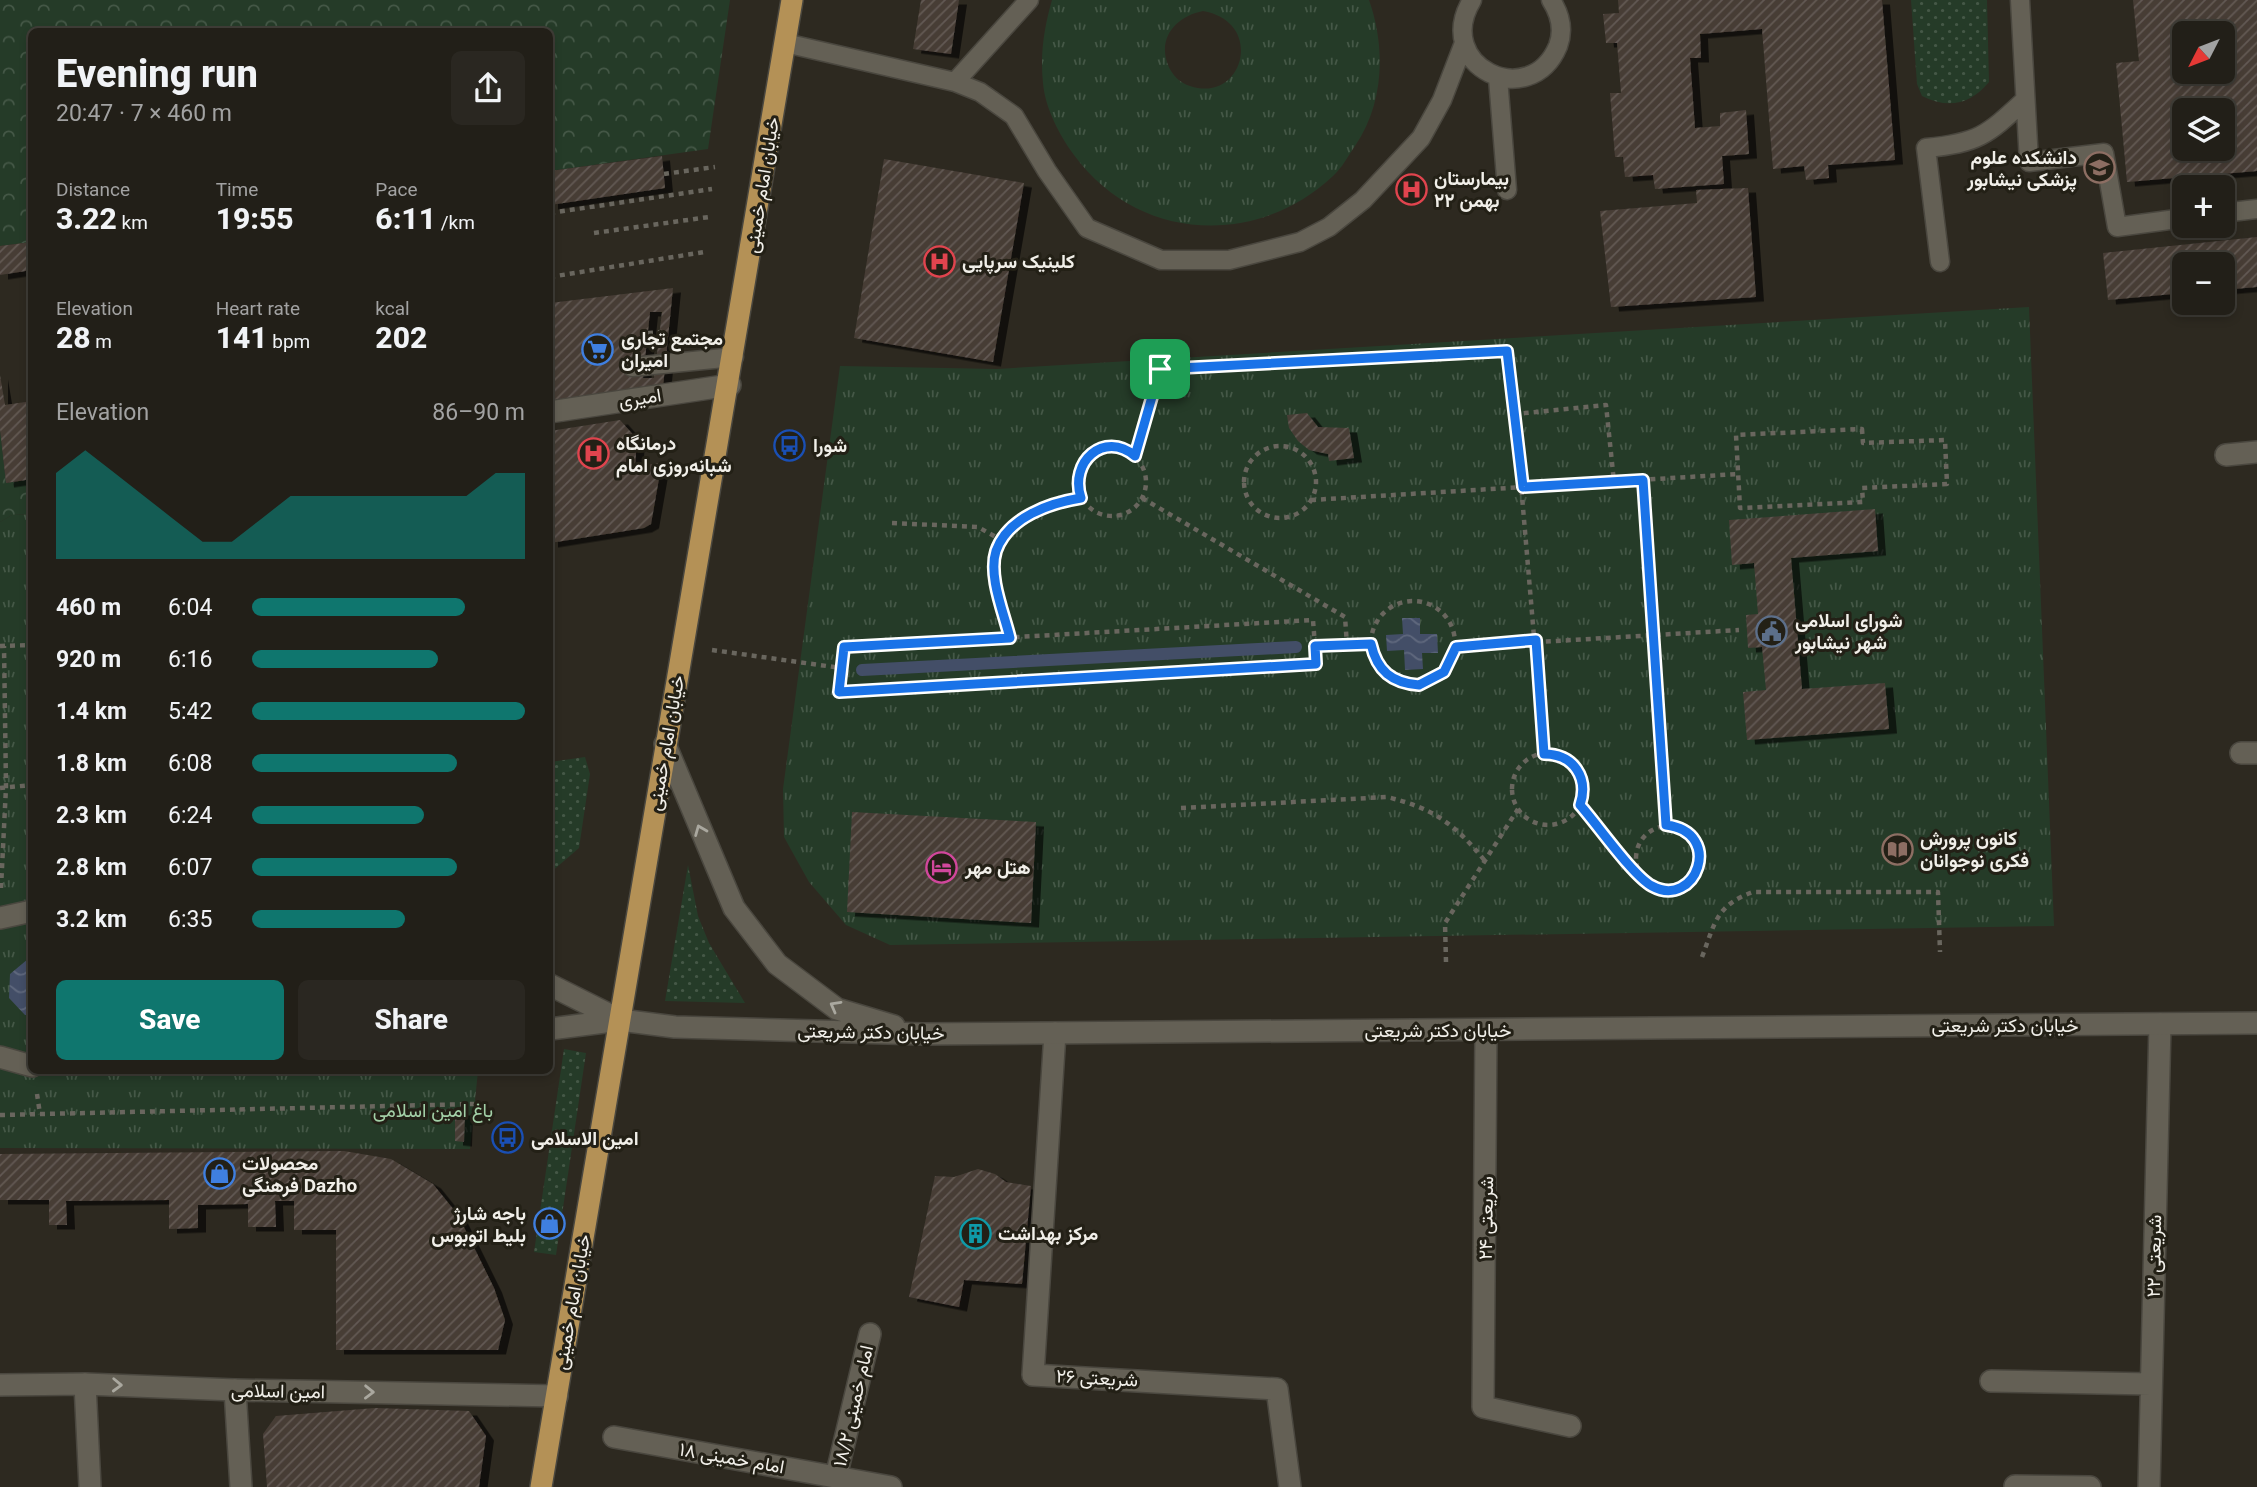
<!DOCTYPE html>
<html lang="en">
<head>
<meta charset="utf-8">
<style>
	:root { --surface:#221f18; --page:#2a2721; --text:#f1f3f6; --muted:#a2a2a2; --line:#3f3d37; --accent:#0f766e }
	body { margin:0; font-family:Roboto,Vazirmatn,sans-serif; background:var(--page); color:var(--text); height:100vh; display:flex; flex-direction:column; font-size:26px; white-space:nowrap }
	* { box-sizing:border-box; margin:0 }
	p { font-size:23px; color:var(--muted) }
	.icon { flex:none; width:38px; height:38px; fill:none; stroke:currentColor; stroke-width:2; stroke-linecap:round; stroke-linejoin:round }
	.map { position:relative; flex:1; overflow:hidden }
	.details { position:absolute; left:28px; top:28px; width:525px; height:1046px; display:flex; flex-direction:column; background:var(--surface); border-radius:10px; box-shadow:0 4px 10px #0003,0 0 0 2px var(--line) }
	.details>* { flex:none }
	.needle { width:46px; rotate:228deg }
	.fabs { position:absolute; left:2172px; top:21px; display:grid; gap:14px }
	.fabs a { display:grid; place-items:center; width:63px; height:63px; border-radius:10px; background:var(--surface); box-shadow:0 4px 10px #0003,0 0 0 2px var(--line); font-size:35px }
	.pin { position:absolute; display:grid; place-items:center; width:60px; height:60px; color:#fff; margin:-30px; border-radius:14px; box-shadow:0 4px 10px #0006 }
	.round { display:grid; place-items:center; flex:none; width:74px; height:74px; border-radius:10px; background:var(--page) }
	.headline { display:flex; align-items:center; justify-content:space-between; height:119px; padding:0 28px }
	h1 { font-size:38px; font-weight:800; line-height:52px }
	.figures { display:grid; grid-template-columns:repeat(3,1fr); gap:10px; height:119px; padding:7px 28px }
	.figures div { display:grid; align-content:center }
	.figures b { font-size:30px; font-weight:800 }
	.figures small { font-size:19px; font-weight:400 }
	.figures p { font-size:19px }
	.chart { height:196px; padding:14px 28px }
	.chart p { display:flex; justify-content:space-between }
	.chart svg { width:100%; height:126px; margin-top:7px; fill:var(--accent); opacity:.7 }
	.primary-button { display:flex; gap:14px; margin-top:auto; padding:14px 28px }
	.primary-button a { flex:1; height:80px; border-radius:10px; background:var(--accent); color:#fff; font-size:28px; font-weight:800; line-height:80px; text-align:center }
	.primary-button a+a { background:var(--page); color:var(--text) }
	ul { padding:0 28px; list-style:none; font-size:23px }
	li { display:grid; grid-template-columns:112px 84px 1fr; align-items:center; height:52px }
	li i { height:18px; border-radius:9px; background:var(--accent) }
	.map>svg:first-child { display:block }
	.grass { fill:url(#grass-dots) }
	.forest { fill:url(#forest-crowns) }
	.park { fill:url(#park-tufts); fill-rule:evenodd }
	.water { fill:url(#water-waves) }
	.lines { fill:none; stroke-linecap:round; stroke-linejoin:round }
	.stream { stroke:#434e67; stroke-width:12 }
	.building { fill:url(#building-hatch); fill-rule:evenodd; filter:url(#shadow) }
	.lane-casing { stroke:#4a473f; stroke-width:21 }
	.street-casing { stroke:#4a473f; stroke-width:24 }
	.secondary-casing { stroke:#4a473f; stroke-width:24 }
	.primary-casing { stroke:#4a473f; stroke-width:24 }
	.path { stroke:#69665e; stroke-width:4.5; stroke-dasharray:5 5; stroke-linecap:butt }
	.lane { stroke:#646055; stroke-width:18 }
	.street { stroke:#646055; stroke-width:21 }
	.secondary { stroke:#646055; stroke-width:21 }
	.primary { stroke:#b49156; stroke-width:21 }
	.oneway { stroke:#aaa89f }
	.route-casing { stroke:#fff; stroke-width:14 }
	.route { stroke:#1a73e8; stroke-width:9 }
	.labels { text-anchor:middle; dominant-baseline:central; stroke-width:6; stroke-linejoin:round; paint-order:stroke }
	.poi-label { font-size:19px; font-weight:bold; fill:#f1efe9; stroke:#232016; text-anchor:start }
	.street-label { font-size:19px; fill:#f1efe9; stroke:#232016 }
	.park-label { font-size:19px; fill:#a3d0a7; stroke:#232016 }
</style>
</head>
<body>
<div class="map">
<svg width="2257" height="1487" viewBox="0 0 2257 1487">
	<defs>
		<pattern id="grass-dots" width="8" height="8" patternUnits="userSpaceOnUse" patternTransform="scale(1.75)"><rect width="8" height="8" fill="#253b28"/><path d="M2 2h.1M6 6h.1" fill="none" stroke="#455847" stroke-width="1.8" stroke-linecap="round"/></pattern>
		<pattern id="forest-crowns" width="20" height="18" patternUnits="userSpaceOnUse" patternTransform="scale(1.75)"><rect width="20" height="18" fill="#253b28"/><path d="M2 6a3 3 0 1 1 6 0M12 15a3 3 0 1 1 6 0" fill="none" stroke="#455847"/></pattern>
		<pattern id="park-tufts" width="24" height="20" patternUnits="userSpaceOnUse" patternTransform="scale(1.75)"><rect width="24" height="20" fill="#253b28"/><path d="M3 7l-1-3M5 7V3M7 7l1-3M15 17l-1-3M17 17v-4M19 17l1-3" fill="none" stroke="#455847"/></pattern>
		<pattern id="water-waves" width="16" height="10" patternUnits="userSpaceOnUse" patternTransform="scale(1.75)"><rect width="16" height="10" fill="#434e67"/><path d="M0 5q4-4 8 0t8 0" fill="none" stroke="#5f687d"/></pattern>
		<pattern id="building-hatch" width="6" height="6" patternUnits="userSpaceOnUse" patternTransform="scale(1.75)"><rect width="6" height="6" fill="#473d36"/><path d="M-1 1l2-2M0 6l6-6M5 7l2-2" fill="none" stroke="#625953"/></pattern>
		<filter id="shadow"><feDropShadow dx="8" dy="4.5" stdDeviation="0" flood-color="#0009"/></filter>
	</defs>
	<rect width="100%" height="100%" fill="#2d2920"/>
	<path class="grass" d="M1911,0H1987L1989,82C1970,105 1948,109 1922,96L1917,84Z
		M585,757L590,774L579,848L550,873V762Z
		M688,865L698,916L709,943L745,1003L665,1001Z
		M564,1049L586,1053L556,1255L534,1252Z"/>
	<path class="forest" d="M0,0H730L708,149L550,171V32H32L31,242L0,246Z
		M0,429L6,483L32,479L31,514L12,515L0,522Z"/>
	<path class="park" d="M1052,0H1369C1386,48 1384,104 1355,146C1348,156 1342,168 1333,176C1255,249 1137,241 1074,155C1060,136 1045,108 1043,83C1040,54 1044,28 1052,0ZM1203,11C1266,22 1243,104 1190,86C1180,83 1172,75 1168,65C1157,37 1177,16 1203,11Z
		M2029,307L2054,926L890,945L846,925L809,882L784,837L783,789L840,366L997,369Z
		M31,514L32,1071H478L470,1149L0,1148V522L12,515Z"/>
	<path class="water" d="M1402,618H1420V634H1437L1438,653H1422L1423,669L1405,670L1404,650L1387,651L1386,635L1403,634Z
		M28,959H31V1015H25L9,998L10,974Z"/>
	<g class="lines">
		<path class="stream" d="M862,670L1296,647"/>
	</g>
	<path class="building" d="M921,0H959L951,54L913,49Z
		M1618,0H1882L1895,160L1828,165L1829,178L1806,180L1804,166L1773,169L1762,29L1700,34L1701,58H1690L1695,128L1720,126V113L1746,110L1749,154L1722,156L1724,184L1655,189L1653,175L1625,177L1623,157H1615L1610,93H1621L1617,43H1606L1603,14L1619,13Z
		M2133,0H2257V171L2127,182L2116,63L2139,61ZM2184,33H2222V72H2184ZM2184,110H2222V149H2184Z
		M662,156L665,188L550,205V171Z
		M884,159L1024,183L993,362L854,338Z
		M1748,188L1756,297L1611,307L1600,211L1697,203L1696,190Z
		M2257,237V287L2222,290V264H2184V293L2108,300L2103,253Z
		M32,242V270L0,275V246Z
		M673,288L663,387L550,401V303ZM650,312H662L654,378H643Z
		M0,375L5,405L32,401V479L6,483L0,429Z
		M1307,413L1318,427L1349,428L1354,458L1329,461L1328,454L1309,450L1298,441L1289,428L1287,415Z
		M620,420L637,439L635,467L658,463L661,467L651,524L644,528L550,543V431Z
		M1875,509L1878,551L1791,558L1802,689L1885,683L1889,729L1747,740L1743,692L1766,690L1762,647L1748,648L1746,615L1758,614L1754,563L1732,565L1729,520Z
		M852,812L1036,822L1031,923L847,912Z
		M455,1111H465L464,1142L455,1141Z
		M344,1151L391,1159L433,1184L458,1215L494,1288L505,1320L498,1350H336V1230H294V1201H275L276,1227H248V1204L198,1205V1228L169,1229V1200L66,1201L67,1225H49V1200H0V1154Z
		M978,1169L995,1174L1006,1182L1031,1186L1022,1284L964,1280L959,1307L909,1297L935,1176L954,1177Z
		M375,1408L469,1411L486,1436L479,1487H267L263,1434L276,1416Z"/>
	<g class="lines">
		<defs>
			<path id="lane" d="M1472,0C1432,66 1530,113 1558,46C1564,30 1560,14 1551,0
				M2020,0L2029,162L2104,153L2117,227L2184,218
				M785,43L955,82L980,92L1014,116L1047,171L1087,228L1161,260H1229L1300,242L1329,227L1363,200L1421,138L1442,100L1464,43
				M1498,78L1507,190
				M955,82L1029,0
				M2222,213L2257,209
				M1940,262L1926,148C1979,143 1987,135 2025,100
				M632,367L734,357"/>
			<path id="street" d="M550,412L730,385
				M2226,455L2257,452
				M2241,753H2257
				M1486,1030L1483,1407L1570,1426
				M1055,1033L1033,1375L1277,1389L1290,1487
				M1991,1381L2151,1384
				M85,1384L90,1487
				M235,1390L241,1487
				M614,1437L891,1487
				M836,1477L870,1334
				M2015,1486L2090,1487
				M2149,1487L2160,1024"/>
			<path id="secondary" d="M665,744L734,908L777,964L837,1009L894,1026
				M0,918L32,911
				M550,985L620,1020
				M550,1029L620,1020L675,1027L923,1034L2257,1023
				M0,1057L32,1066
				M0,1385L85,1384L235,1390L557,1396"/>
			<path id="primary" d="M541,1487L792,0"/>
		</defs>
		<use href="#lane" class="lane-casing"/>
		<use href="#street" class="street-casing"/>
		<use href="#secondary" class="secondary-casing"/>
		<use href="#primary" class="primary-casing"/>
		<path class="path" d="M664,174L715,167
			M550,213L712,189
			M594,233L709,217
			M550,277L704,252
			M648,333L662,332
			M1862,429L1863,443L1945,440L1947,484L1862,488L1863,502L1740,508L1736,435Z
			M1244 482a36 36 0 1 1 72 0a36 36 0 1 1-72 0Z
			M1078 482a34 34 0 1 1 68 0a34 34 0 1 1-68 0Z
			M1135,456L1160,369L1507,351L1515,414
			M1643,480L1666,825
			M1142,498L1345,617L1347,645
			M1311,500L1738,474
			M892,523L978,527L1003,541
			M1371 643a42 42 0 1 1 84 0a42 42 0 1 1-84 0Z
			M1010,638C1004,614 988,576 996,551C1008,517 1050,503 1081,497
			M0,646L32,645
			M1315,646L1313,620L844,647L839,692L1316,664L1315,646L1371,644
			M1456,647L1739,630
			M712,650L841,668
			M1512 789a36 36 0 1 1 72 0a36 36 0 1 1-72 0Z
			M1544,754L1515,414L1606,405L1614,482
			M0,788L32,785
			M1580,805L1636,870
			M1181,808L1387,797C1433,808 1455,824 1485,861
			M1636 858a32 32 0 1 1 64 0a32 32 0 1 1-64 0Z
			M1,888L6,787L4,646
			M1702,957C1715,923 1716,905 1753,892H1938L1940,952
			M1446,962L1445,923L1518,809
			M37,1094L40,1114
			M0,1115L474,1104"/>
		<use href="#lane" class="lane"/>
		<use href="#street" class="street"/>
		<use href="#secondary" class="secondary"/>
		<use href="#primary" class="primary"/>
	</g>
	<defs><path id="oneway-chevron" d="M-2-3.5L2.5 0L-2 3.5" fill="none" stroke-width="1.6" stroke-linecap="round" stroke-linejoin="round" transform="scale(1.75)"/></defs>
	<g class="oneway">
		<use href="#oneway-chevron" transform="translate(700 830) rotate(-112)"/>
		<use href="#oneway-chevron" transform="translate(835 1006) rotate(-151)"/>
		<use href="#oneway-chevron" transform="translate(117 1385) rotate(2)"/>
		<use href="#oneway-chevron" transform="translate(369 1392) rotate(1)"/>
	</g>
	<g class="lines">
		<defs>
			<path id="route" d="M1507,351L1523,487L1643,480L1666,825C1725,832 1696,910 1652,886C1633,876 1597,824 1580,805C1589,778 1574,754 1544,754L1536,640L1456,647L1444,672L1419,685C1392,683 1377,671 1371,644L1315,646L1316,664L839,692L844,647L1010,638C1004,613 988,576 996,551C1008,517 1050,503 1081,498C1069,462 1104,430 1135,456L1160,369Z"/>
		</defs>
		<use href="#route" class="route-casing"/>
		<use href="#route" class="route"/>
	</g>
	<defs>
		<symbol id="university-ring" viewBox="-11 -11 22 22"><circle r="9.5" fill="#232016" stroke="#8d6e63" stroke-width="1.5"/><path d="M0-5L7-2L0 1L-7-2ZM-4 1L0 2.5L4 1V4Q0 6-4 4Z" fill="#8d6e63"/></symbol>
		<symbol id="hospital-ring" viewBox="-11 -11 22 22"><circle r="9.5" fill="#232016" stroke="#e0444e" stroke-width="1.5"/><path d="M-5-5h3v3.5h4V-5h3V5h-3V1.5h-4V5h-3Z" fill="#e0444e"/></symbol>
		<symbol id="supermarket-ring" viewBox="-11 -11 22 22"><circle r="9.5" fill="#232016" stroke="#3f7fe0" stroke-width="1.5"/><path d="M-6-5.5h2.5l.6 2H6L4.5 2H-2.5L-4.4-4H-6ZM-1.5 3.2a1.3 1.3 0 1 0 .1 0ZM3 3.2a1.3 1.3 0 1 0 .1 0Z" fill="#3f7fe0"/></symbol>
		<symbol id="bus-ring" viewBox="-11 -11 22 22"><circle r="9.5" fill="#232016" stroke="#1a4fb4" stroke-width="1.5"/><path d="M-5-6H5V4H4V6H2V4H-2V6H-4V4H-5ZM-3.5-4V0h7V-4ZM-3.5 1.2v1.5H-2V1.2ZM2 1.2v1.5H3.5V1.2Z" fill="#1a4fb4"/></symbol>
		<symbol id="civic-ring" viewBox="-11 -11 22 22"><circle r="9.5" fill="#232016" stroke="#5c6f8a" stroke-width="1.5"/><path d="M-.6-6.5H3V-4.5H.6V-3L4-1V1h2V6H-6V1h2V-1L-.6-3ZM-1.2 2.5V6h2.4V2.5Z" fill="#5c6f8a"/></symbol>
		<symbol id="library-ring" viewBox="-11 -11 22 22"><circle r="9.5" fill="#232016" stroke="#8d6e63" stroke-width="1.5"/><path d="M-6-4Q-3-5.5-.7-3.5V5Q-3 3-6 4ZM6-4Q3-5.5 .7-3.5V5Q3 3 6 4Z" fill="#8d6e63"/></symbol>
		<symbol id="hotel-ring" viewBox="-11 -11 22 22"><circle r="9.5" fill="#232016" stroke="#d1479c" stroke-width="1.5"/><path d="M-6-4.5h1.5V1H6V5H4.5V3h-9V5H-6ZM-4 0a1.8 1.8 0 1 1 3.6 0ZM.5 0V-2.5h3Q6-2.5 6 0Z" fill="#d1479c"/></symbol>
		<symbol id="shop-ring" viewBox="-11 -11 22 22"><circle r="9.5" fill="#232016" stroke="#3f7fe0" stroke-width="1.5"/><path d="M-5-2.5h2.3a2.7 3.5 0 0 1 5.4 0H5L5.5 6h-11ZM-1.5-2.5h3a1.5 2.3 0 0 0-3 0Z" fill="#3f7fe0"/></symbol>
		<symbol id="building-ring" viewBox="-11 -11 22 22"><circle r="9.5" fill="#232016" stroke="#0f9aa8" stroke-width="1.5"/><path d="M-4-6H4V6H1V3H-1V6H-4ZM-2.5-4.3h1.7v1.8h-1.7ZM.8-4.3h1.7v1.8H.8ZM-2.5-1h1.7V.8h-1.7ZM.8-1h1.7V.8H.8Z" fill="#0f9aa8"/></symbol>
	</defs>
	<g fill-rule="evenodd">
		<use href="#university-ring" x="2082" y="150" width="35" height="35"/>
		<use href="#hospital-ring" x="1394" y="172" width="35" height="35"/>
		<use href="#hospital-ring" x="922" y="244" width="35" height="35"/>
		<use href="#supermarket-ring" x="580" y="332" width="35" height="35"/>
		<use href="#bus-ring" x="772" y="428" width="35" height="35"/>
		<use href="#hospital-ring" x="576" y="436" width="35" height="35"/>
		<use href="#civic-ring" x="1754" y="614" width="35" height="35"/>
		<use href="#library-ring" x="1880" y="832" width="35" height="35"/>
		<use href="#hotel-ring" x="924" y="850" width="35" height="35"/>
		<use href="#bus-ring" x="490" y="1120" width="35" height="35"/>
		<use href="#shop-ring" x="202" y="1156" width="35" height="35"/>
		<use href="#shop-ring" x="532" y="1206" width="35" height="35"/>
		<use href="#building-ring" x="958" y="1216" width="35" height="35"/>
	</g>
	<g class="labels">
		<g class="poi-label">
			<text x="2077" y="157" text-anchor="end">دانشکده علوم<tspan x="2077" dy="22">پزشکی نیشابور</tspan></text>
			<text x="1434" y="178">بیمارستان<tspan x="1434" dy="22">۲۲ بهمن</tspan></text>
			<text x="962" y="261">کلینیک سرپایی</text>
			<text x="621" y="338">مجتمع تجاری<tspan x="621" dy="22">امیران</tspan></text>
			<text x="616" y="443">درمانگاه<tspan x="616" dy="22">شبانه‌روزی امام</tspan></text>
			<text x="813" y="445">شورا</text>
			<text x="1795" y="620">شورای اسلامی<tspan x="1795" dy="22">شهر نیشابور</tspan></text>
			<text x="1920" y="838">کانون پرورش<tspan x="1920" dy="22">فکری نوجوانان</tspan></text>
			<text x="965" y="867">هتل مهر</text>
			<text x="531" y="1138">امین الاسلامی</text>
			<text x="242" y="1163">محصولات<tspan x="242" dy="22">فرهنگی Dazho</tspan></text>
			<text x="526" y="1213" text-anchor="end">باجه شارژ<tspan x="526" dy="22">بلیط اتوبوس</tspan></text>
			<text x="998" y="1233">مرکز بهداشت</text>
		</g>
		<g class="street-label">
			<text transform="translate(762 185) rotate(-81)">خیابان امام خمینی</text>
			<text transform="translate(640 398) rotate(-9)">امیری</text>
			<text transform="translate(666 743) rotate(-80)">خیابان امام خمینی</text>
			<text x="2005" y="1025">خیابان دکتر شریعتی</text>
			<text x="1438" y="1030">خیابان دکتر شریعتی</text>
			<text transform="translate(871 1032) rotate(1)">خیابان دکتر شریعتی</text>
			<text transform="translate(1486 1218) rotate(-89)">شریعتی ۲۴</text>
			<text transform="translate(2154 1256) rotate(-89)">شریعتی ۲۲</text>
			<text transform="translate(572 1302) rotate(-80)">خیابان امام خمینی</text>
			<text transform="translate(1097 1378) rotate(3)">شریعتی ۲۶</text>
			<text transform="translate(278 1391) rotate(1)">امین اسلامی</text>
			<text transform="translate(853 1406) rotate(-77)">امام خمینی ۱۸/۲</text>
			<text transform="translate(732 1458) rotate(10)">امام خمینی ۱۸</text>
		</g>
		<g class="park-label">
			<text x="433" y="1110">باغ امین اسلامی</text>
		</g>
	</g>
</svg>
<div class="fabs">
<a><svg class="needle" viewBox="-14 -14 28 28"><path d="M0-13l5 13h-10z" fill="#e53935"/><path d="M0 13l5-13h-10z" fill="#a2a2a2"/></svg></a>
<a><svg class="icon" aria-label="layers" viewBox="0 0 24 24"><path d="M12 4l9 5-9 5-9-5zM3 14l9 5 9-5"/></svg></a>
<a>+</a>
<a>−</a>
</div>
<div class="pin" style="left:1160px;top:369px;background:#1e9e55"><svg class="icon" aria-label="arrive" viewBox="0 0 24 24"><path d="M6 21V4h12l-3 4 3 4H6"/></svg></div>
<section class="details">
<div class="headline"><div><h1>Evening run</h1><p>20:47 · 7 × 460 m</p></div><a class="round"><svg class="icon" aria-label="share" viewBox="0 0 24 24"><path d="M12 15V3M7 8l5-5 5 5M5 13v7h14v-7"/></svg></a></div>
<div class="figures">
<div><p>Distance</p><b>3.22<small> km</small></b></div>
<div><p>Time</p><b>19:55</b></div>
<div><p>Pace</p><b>6:11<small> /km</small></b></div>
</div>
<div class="figures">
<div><p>Elevation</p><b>28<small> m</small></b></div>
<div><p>Heart rate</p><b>141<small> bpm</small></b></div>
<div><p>kcal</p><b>202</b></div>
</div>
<div class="chart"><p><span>Elevation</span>86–90 m</p>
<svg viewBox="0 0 160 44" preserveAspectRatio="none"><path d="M0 44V14L10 6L20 14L30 22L40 30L50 38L60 38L70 30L80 22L90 22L100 22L110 22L120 22L130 22L140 22L150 14L160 14V44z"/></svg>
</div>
<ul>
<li><b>460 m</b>6:04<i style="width:78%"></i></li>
<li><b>920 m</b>6:16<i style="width:68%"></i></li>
<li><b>1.4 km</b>5:42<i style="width:100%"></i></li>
<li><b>1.8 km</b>6:08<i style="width:75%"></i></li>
<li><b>2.3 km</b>6:24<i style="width:63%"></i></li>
<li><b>2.8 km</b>6:07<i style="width:75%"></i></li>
<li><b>3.2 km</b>6:35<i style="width:56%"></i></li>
</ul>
<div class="primary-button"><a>Save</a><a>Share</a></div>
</section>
</div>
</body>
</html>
